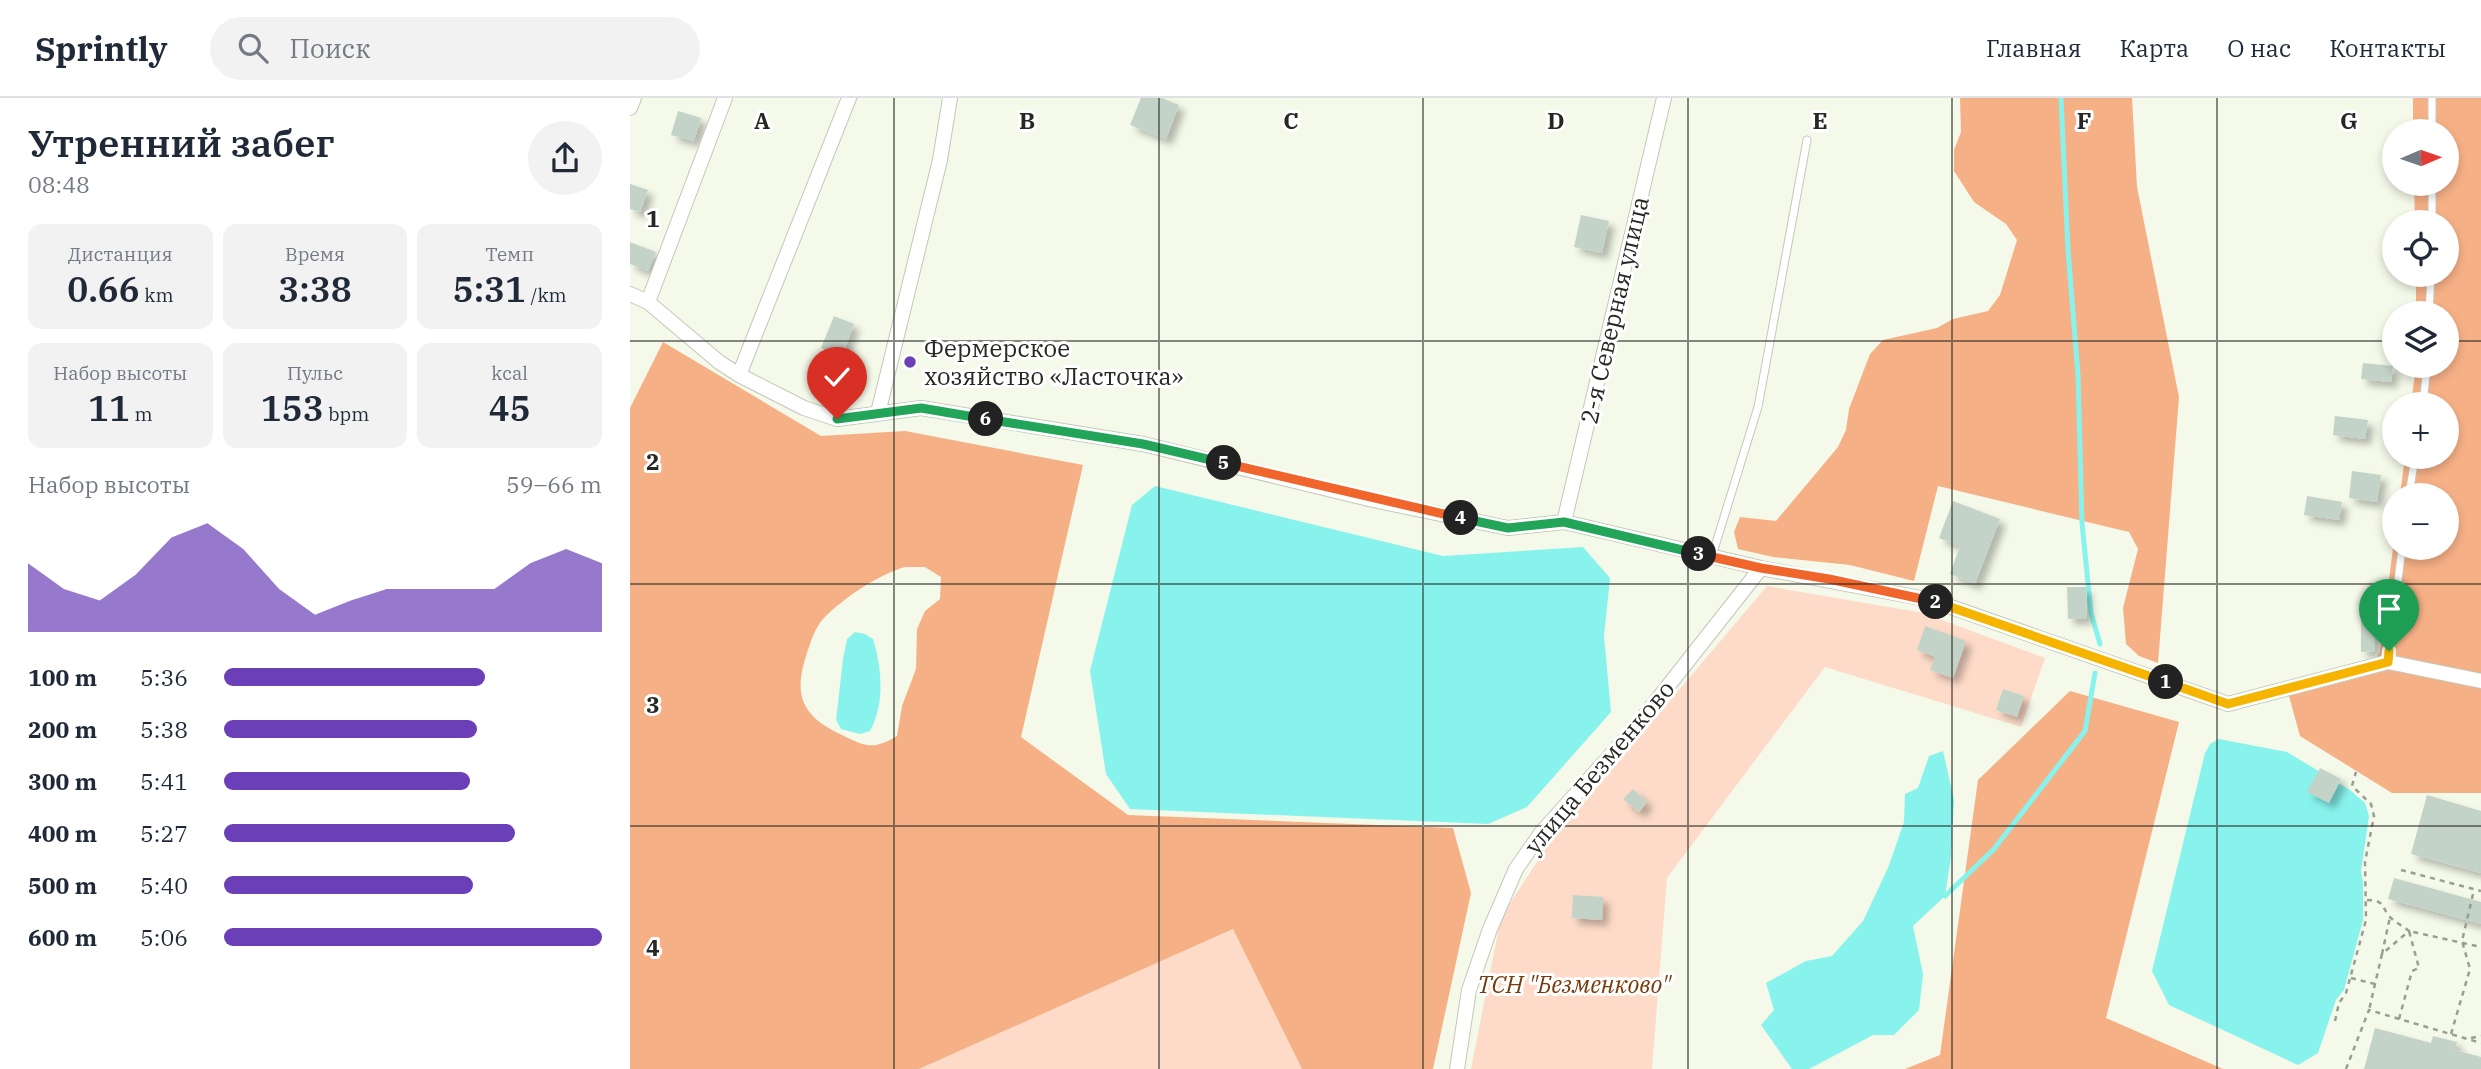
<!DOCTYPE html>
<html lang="ru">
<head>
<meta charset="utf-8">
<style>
	:root { --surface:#fff; --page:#f2f2f3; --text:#1f2937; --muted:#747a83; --line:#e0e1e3; --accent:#6b3fb7 }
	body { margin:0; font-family:"IBM Plex Serif",serif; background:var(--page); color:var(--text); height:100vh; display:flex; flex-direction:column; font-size:26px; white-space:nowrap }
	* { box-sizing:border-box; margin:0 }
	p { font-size:23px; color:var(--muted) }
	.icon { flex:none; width:38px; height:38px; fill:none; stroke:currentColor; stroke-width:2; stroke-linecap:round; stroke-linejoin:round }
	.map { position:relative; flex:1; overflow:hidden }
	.side { display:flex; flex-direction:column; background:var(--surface); width:630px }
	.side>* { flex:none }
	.needle { width:46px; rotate:88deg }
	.fabs { position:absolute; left:1752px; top:21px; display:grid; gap:14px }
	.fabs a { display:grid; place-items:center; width:77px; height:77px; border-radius:50%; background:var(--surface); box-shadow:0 4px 10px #0003; font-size:35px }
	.pin { position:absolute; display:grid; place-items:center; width:60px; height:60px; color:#fff; margin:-72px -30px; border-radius:50% 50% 50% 0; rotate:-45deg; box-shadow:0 0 7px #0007 }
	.pin .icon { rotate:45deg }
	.km { position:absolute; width:35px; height:35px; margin:-18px; border-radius:50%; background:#222; color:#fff; font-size:19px; line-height:35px; text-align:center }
	.round { display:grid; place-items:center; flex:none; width:74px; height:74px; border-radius:37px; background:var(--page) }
	.summary { display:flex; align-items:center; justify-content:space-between; height:119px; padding:0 28px }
	h1 { font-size:38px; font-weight:600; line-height:52px }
	.metrics { display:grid; grid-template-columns:repeat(3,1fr); gap:10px; height:119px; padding:7px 28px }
	.metrics div { display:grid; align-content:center; border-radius:14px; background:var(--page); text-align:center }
	.metrics b { font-size:35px; font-weight:600 }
	.metrics small { font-size:19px; font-weight:400 }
	.metrics p { font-size:19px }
	.chart { height:196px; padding:14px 28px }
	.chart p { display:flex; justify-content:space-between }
	.chart svg { width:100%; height:126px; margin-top:7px; fill:var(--accent); opacity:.7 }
	ul { padding:0 28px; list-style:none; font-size:23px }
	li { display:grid; grid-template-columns:112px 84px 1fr; align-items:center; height:52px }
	li i { height:18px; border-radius:9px; background:var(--accent) }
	header { display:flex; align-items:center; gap:42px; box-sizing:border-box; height:98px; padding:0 35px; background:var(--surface); border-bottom:2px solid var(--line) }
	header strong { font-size:33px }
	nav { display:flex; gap:38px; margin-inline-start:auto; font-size:24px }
	.search { width:490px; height:63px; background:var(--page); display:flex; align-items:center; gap:18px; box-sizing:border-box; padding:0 24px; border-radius:38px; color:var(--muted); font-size:26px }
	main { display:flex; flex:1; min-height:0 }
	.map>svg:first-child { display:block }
	.green { fill:#fddbc8 }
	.forest { fill:#f6b086; fill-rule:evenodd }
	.water { fill:#88f3ed }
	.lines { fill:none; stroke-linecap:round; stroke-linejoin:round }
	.stream { stroke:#88f3ed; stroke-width:5 }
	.building { fill:#c3d3c8; filter:url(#shadow) }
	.lane-casing { stroke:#c3c8b9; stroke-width:9 }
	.street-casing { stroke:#c3c8b9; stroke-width:16 }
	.path { stroke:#9a9d92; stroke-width:2.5; stroke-dasharray:5 5; stroke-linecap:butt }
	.lane { stroke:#fff; stroke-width:7 }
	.street { stroke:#fff; stroke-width:14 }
	.split-1-casing { stroke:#fff; stroke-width:14 }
	.split-2-casing { stroke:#fff; stroke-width:14 }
	.split-3-casing { stroke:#fff; stroke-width:14 }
	.split-4-casing { stroke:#fff; stroke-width:14 }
	.split-5-casing { stroke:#fff; stroke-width:14 }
	.split-6-casing { stroke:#fff; stroke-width:14 }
	.split-7-casing { stroke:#fff; stroke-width:14 }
	.split-1 { stroke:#f5b400; stroke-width:9 }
	.split-2 { stroke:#f5b400; stroke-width:9 }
	.split-3 { stroke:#f0652b; stroke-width:9 }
	.split-4 { stroke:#22a559; stroke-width:9 }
	.split-5 { stroke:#f0652b; stroke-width:9 }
	.split-6 { stroke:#22a559; stroke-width:9 }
	.split-7 { stroke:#22a559; stroke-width:9 }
	.grid { fill:none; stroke:#272823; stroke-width:2; stroke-opacity:0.55 }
	.poi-dot { fill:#6b3fb7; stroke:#fff; stroke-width:2.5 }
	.labels { text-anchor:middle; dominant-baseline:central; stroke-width:6; stroke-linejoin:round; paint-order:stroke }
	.street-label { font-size:24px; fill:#272823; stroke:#fff }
	.poi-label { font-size:24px; fill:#272823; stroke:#fff; text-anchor:start }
	.park-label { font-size:24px; font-style:italic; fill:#7a3b0c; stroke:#fff }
	.grid-label { font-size:23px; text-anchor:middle; font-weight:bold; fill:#272823; stroke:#fff; stroke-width:6; stroke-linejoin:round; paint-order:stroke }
</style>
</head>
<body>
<header>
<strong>Sprintly</strong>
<div class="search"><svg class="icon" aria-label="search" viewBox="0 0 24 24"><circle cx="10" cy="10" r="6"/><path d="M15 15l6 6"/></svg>Поиск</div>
<nav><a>Главная</a><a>Карта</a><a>О нас</a><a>Контакты</a></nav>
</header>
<main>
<section class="side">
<div class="summary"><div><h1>Утренний забег</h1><p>08:48</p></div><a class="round"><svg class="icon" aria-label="share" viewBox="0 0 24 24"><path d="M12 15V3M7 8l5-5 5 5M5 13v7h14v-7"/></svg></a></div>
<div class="metrics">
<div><p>Дистанция</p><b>0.66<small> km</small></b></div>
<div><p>Время</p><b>3:38</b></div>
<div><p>Темп</p><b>5:31<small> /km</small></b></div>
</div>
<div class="metrics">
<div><p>Набор высоты</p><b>11<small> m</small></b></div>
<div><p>Пульс</p><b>153<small> bpm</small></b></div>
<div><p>kcal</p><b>45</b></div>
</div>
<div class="chart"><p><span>Набор высоты</span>59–66 m</p>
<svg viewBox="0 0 160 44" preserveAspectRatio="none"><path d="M0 44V20L10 29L20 33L30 24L40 11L50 6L60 15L70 29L80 38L90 33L100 29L110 29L120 29L130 29L140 20L150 15L160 20V44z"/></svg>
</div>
<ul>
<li><b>100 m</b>5:36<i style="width:69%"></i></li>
<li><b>200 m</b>5:38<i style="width:67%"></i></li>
<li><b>300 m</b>5:41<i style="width:65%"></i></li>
<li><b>400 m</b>5:27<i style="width:77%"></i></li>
<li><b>500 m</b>5:40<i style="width:66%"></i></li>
<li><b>600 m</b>5:06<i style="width:100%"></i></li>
</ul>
</section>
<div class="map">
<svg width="1851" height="971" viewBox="0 0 1851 971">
	<defs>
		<filter id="shadow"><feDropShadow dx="6" dy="6" stdDeviation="3.5" flood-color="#0004"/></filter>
	</defs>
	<rect width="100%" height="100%" fill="#f4f9e9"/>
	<path class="green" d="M1137,488L1293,515L1415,560L1391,629L1195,569L1037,780L1022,971H841L871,819L918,747Z
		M603,831L672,971H289Z"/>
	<path class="forest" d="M1330,0H1502L1507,89L1549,299L1528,565L1509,558L1496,546L1493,510L1508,451L1499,434L1308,388L1284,483L1220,467L1143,459L1108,451L1104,434L1110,419L1146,423L1208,349L1216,332L1219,311L1240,256L1253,242L1307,230L1323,221L1358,213L1370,197L1387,142L1376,126L1344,104L1324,73V52L1331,34Z
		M1783,0H1851V695H1762L1670,638L1659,598L1735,578L1750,554L1764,442V450H1816V397H1770L1775,359H1816V306H1781L1786,268H1816V215H1786V177H1816V124H1785L1784,86H1816V33H1783Z
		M33,244L191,338L275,333L453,367L391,639L498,717L823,730L841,795L803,971H672L603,831L289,971H0V310ZM275,469H295L311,479L310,501L295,513L287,531L286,571L272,608L267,638C244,652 235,649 212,637C171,618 163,597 177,555C181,543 185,530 193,521C212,501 249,476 275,469Z
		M1440,593L1549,624L1476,920L1593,971H1275L1310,957L1348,682Z"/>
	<path class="water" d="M525,388L813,458L953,449L980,480L974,538L981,614L897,709L858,726L500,711L476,676L460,573L502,407Z
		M225,534L235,536L243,541C252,570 255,606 240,633L230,636L211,631L206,622L213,561L217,541Z
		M1589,641L1657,654L1720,692L1735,705L1739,718L1731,774L1733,784V822L1714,892L1706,902L1688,955L1668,967L1539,907L1522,873L1575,655L1580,646Z
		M1313,653L1324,702L1321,759L1315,798L1283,828L1293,876L1289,912L1264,937H1243L1179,971H1162L1131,927L1144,912L1136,885L1176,863L1202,858L1233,823L1258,770L1274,724L1275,696L1288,690L1299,658Z"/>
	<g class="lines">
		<path class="stream" d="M1431,0L1438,152L1448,277L1452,425L1461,515L1470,546
			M1315,798L1364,751L1455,633L1465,575"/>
	</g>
	<path class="building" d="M511,0H532L549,7L536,41L500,27Z
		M48,13L71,20L64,43L41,37Z
		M0,86L18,92L10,114L0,111Z
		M951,117L979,123L972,155L944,149Z
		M0,144L26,154L18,173L0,166Z
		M204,218L224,226L212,258L191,250Z
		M1733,265L1763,268L1761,284L1731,281Z
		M1705,318L1738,322L1735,341L1703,337Z
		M1722,373L1751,377L1747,404L1719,400Z
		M1677,398L1712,404L1709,422L1674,417Z
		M1323,403L1370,421L1345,486L1320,476L1330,448L1309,440Z
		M1437,489H1456L1457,520L1438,521Z
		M1731,520H1745V553L1731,554Z
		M1295,528L1336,543L1323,580L1300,572L1305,559L1287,552Z
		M1373,591L1394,598L1387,619L1366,612Z
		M1690,670L1711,681L1699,705L1677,694Z
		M1003,691L1017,704L1009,714L993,701Z
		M1797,697L1851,713V775L1781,756Z
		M1764,780L1851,804V826L1758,801Z
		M943,797L973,799L972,822L942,820Z
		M1745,930L1801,945L1803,938L1827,944L1825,952L1851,959V971H1734Z"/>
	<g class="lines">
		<defs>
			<path id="lane" d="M1802,0V33
				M1802,124V86
				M1799,215L1801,177
				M1793,306L1797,268
				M1779,397L1785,359
				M1082,458L1128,309L1177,42
				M1758,564L1772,450"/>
			<path id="street" d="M0,10L4,0
				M0,196L18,204L89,264L109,277L174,310L207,321L291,310L513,346L743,402L878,430L934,424L1131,470L1301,502L1598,606L1758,564L1851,583
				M18,204L95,0
				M109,277L219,0
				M248,315L310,62L320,0
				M934,424L1034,0
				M827,971L839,892L860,831L886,771L911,735L1005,630L1131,470"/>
		</defs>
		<use href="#lane" class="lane-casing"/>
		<use href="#street" class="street-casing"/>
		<path class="path" d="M1771,772L1851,793
			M1737,802C1753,802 1751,807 1759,818C1764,824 1773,828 1779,833L1752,856L1739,912
			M1752,856L1760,819
			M1721,880L1745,886
			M1769,921L1782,873L1789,870L1779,833L1851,849
			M1705,923L1709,905L1716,895L1736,822L1735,764L1744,718L1741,706L1722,688L1726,674
			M1821,936L1840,871L1832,843L1844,792
			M1841,940L1851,938
			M1716,971L1739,912L1851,945"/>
		<use href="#lane" class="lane"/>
		<use href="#street" class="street"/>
	</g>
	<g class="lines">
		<defs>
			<path id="split-1" d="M1536,584L1598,606L1758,564L1759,553"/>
			<path id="split-2" d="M1306,504L1536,584"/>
			<path id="split-3" d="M1069,456L1131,470L1199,481L1306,504"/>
			<path id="split-4" d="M831,420L878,430L934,424L1069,456"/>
			<path id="split-5" d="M594,365L831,420"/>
			<path id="split-6" d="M356,321L513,346L594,365"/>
			<path id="split-7" d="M207,321L291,310L356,321"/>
		</defs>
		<use href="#split-1" class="split-1-casing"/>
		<use href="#split-2" class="split-2-casing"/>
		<use href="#split-3" class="split-3-casing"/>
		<use href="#split-4" class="split-4-casing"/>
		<use href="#split-5" class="split-5-casing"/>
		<use href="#split-6" class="split-6-casing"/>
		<use href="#split-7" class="split-7-casing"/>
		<use href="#split-1" class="split-1"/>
		<use href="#split-2" class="split-2"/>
		<use href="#split-3" class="split-3"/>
		<use href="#split-4" class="split-4"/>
		<use href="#split-5" class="split-5"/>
		<use href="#split-6" class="split-6"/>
		<use href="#split-7" class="split-7"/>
	</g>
	<path class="grid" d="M264,0V971M529,0V971M793,0V971M1058,0V971M1322,0V971M1587,0V971M0,243H1764M1816,243H1851M0,486H1851M0,728H1851"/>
	<circle class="poi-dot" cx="280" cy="264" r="7"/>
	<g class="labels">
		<g class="street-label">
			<text transform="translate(984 212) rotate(-77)">2-я Северная улица</text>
			<text transform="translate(969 669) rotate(-50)">улица Безменково</text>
		</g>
		<g class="poi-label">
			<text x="294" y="250">Фермерское<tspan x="294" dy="28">хозяйство «Ласточка»</tspan></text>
		</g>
		<g class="park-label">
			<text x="944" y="886">ТСН "Безменково"</text>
		</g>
	</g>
	<g class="grid-label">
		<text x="132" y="31">A</text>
		<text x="397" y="31">B</text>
		<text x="661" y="31">C</text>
		<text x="926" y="31">D</text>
		<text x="1190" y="31">E</text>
		<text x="1454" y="31">F</text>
		<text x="1719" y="31">G</text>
		<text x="23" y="129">1</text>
		<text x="23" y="372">2</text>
		<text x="23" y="615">3</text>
		<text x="23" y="858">4</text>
	</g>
</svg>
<div class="fabs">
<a><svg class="needle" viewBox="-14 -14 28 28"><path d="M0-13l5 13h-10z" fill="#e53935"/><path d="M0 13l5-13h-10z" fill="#747a83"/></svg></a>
<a><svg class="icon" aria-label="locate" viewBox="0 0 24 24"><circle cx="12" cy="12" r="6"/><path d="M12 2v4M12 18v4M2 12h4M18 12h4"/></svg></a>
<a><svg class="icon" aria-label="layers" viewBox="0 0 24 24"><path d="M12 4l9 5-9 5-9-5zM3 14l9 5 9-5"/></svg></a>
<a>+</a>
<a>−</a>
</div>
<div class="pin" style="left:1759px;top:553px;background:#1e9e55"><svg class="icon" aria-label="arrive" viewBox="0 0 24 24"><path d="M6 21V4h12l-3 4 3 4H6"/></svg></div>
<div class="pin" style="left:207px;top:321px;background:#d93025"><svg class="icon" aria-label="check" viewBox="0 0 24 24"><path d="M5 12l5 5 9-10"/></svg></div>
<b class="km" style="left:1536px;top:584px">1</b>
<b class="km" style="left:1306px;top:504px">2</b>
<b class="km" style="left:1069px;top:456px">3</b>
<b class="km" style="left:831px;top:420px">4</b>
<b class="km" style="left:594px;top:365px">5</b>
<b class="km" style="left:356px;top:321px">6</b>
</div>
</main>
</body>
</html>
